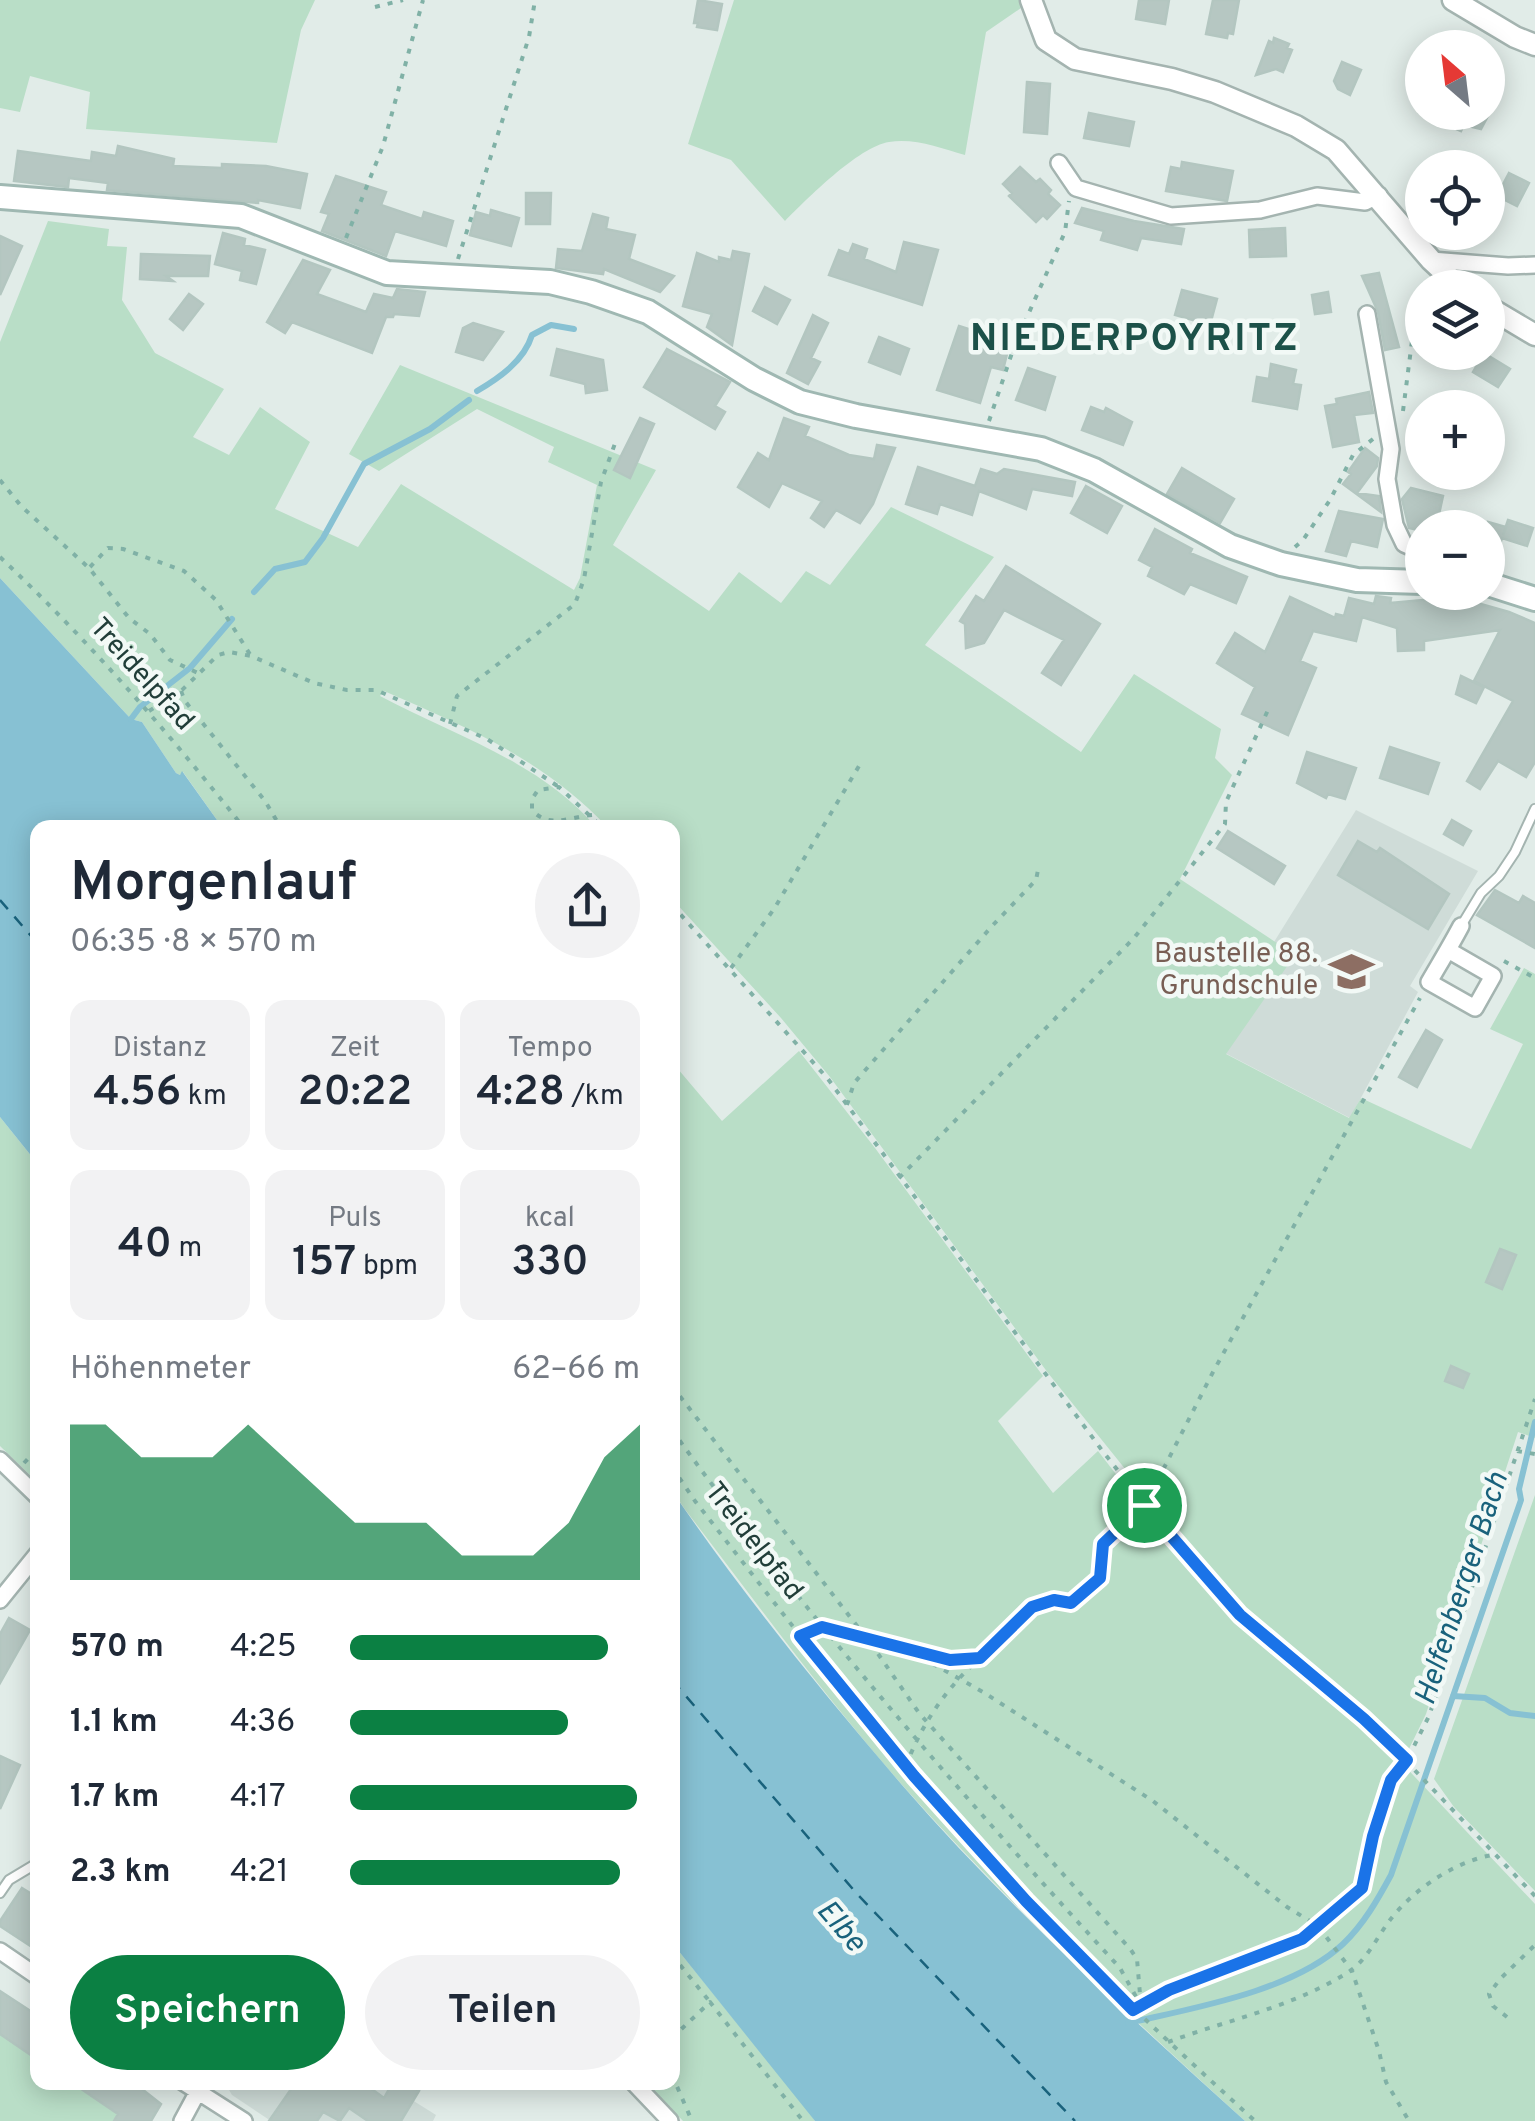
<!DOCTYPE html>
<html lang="de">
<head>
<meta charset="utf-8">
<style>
	:root { --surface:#fff; --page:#f2f2f3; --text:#1f2937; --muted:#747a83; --accent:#0b8043 }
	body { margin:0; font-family:Overpass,sans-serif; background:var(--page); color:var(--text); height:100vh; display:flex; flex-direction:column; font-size:38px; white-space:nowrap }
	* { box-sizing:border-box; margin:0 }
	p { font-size:32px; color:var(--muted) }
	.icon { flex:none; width:55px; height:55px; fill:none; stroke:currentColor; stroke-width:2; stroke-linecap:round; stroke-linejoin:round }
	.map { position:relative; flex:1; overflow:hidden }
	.drawer { position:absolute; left:30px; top:820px; width:650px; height:1270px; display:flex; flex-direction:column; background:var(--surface); border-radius:20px; box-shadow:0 5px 25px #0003 }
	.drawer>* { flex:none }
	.needle { width:65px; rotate:332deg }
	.buttons { position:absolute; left:1405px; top:30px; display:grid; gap:20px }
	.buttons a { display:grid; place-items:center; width:100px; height:100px; border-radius:50%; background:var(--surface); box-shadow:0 5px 25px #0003; font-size:50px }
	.pin { position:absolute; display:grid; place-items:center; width:85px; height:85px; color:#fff; margin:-42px; border:5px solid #fff; border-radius:50%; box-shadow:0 2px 10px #0007 }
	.round { display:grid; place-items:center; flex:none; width:105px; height:105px; border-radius:52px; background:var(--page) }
	.headline { display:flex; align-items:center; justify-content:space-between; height:170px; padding:0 40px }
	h1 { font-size:55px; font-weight:600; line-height:75px }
	.figures { display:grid; grid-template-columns:repeat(3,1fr); gap:15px; height:170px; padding:10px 40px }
	.figures div { display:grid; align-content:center; border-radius:20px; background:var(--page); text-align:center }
	.figures b { font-size:42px; font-weight:600 }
	.figures small { font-size:28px; font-weight:400 }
	.figures p { font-size:28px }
	.chart { height:280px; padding:20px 40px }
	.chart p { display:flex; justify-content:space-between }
	.chart svg { width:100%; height:180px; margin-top:10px; fill:var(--accent); opacity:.7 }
	.button { display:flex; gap:20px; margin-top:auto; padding:20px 40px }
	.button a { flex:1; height:115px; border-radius:60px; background:var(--accent); color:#fff; font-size:40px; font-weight:600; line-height:115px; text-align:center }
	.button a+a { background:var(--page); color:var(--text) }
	ul { padding:0 40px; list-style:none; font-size:32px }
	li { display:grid; grid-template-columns:160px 120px 1fr; align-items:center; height:75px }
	li i { height:25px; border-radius:12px; background:var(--accent) }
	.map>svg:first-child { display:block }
	.built { fill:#cfdcd8 }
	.green { fill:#b9dec7 }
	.water { fill:#87c1d3 }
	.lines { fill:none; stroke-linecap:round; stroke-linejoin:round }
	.stream { stroke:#87c1d3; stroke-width:6 }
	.ferry { stroke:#19627c; stroke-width:2.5; stroke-dasharray:12 10; stroke-linecap:butt }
	.building { fill:#b6c7c2; stroke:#b3c6c0; stroke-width:2.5 }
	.service-casing { stroke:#a4b4b0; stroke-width:12 }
	.minor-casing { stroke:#a4b4b0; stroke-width:20 }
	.tertiary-casing { stroke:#a4b4b0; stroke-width:25 }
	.secondary-casing { stroke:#9fb8b2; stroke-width:28 }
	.path { stroke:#80b1a6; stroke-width:4; stroke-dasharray:5 8; stroke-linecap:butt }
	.service { stroke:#fff; stroke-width:8 }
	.minor { stroke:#fff; stroke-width:15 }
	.tertiary { stroke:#fff; stroke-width:20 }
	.secondary { stroke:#fff; stroke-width:22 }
	.route-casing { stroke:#fff; stroke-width:20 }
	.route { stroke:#1a73e8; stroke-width:12 }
	.labels { text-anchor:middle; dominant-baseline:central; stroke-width:9; stroke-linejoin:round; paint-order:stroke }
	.street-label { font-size:28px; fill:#213e39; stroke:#f2f9f6 }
	.education-label { font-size:28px; fill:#785e54; stroke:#f2f9f6; text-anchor:end }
	.water-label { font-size:30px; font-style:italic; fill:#19627c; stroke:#f2f9f6 }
	.district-label { font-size:38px; font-weight:bold; letter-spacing:2.5px; fill:#1c5149; stroke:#f2f9f6 }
</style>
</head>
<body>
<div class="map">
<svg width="1535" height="2121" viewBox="0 0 1535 2121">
	<rect width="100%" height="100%" fill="#e1ece8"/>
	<path class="built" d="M1356,810L1478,871L1410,986L1418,992L1350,1118L1225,1053L1294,955L1274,942Z
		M225,2083H385L436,2115L433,2121H271L232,2095Z"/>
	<path class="green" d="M0,0H315L301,30L277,143L86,129L90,92L30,76L20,112L0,108Z
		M734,0H1020L1021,8L986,32L965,155C940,148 915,138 889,142C858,147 807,199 785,221L731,160L688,144Z
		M48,221L109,229L107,246L127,247L122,300L155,353L224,389L193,437L229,455L260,407L310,442L275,509L358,547L401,484L574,590L580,578L597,485L548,462L554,447L477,409L379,471L349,454L400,365L656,470L613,545L709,611L739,572L781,603L806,571L830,585L891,507L994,557L925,645L1081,752L1134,674L1221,729L1215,758L1232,775L1180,879L1295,955L1226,1054L1349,1118L1361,1098L1471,1149L1523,1044L1490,1029L1524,968L1535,974V1438L1518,1432L1426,1714L1406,1755L1366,1715L1244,1614L1224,1592L1048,1373L830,1077L781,1018L673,900L672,828L607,827C546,761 465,726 384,691L380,696C455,736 539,761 596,827H222L183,772L180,775L176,773L142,722L131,719L0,578V342Z
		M799,1051L875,1148L1043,1376L998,1421L1053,1493L1098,1451L1146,1513L1237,1617L1363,1722L1535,1904V2121H1245C1128,2014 1010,1906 904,1787C826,1699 756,1602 684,1508L673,1491L672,1062L722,1121Z
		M0,1117L37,1163V1482L0,1446Z
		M1535,1495V1891L1454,1807L1434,1779Z
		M673,1944L806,2108L815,2121H683L647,2083L672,2082Z
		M0,2034L37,2060L38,2082L71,2083L118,2114L114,2121H0Z"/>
	<path class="water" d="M0,578L131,719L142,722L176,773L180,775L182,771L222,827L38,828L37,1163L0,1117Z
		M672,1491C742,1593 822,1692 902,1785C1007,1906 1127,2014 1245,2121H815L673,1944Z"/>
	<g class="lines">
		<path class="stream" d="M477,391C499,378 524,361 532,335L551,325L574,329
			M254,592L275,569L305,562L323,538L364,464L430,429L469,400
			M131,719L140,707L190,668L232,619
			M1453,1696L1485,1698L1510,1713L1535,1716
			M1128,2023C1194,2008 1293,1991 1343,1944C1364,1924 1378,1899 1391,1875L1521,1500L1519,1489L1535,1422"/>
		<path class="ferry" d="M0,900L38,944
			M672,1680L858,1895L1075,2121"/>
	</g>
	<path class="building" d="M698,0L722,4L717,30L697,27L698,23H694Z
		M1139,0H1169L1165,24L1136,19Z
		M1213,0H1239L1233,34L1228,33L1227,38L1206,34Z
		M1274,38L1289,44L1287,48L1292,50L1283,72L1276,69L1256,75L1269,41L1273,43Z
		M1342,62L1361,70L1350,95L1338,89L1334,81Z
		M1027,82L1050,84L1047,134L1024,132Z
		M1418,112H1490L1481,129L1464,125L1461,131Z
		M1089,113L1134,122L1129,146L1084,138Z
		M118,146L174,159L173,166L222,168V164L266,166L307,174L300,208L258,200V203L107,190L108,183L69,178L68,187L14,181L18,151L91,161L92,152L116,156Z
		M1182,162L1233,171L1227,201L1166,191L1171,167L1181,169Z
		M1020,167L1036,182L1040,179L1051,190L1048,194L1060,205L1047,219L1043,215L1036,222L1009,196L1012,193L1003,184Z
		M1509,173L1529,183L1517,206L1497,196Z
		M336,176L386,192L381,205L422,219L424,212L453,221L446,246L395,231L386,256L322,231L329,214L321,212Z
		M526,193H551L550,224H526Z
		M1082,208L1134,221L1184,229L1181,244L1141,238L1137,250L1101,240L1104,231L1075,223Z
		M491,210L519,218L511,246L470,235L476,212L490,216Z
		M593,214L608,218L606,229L635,235L629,259L674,276L660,292L604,269L603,274L556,268L558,249L582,251Z
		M1285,228L1286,256L1250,257L1249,230Z
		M223,233L245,239L244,245L265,250L256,284L240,280L242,271L215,264Z
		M0,236L22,246L0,295Z
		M904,242L938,250L922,305L829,275L839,250L849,254L853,244L867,249L864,259L896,272Z
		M733,251L749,254L732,345L707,327L712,314L683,306L697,253L719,262V257L731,260Z
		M141,254L210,256L208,276H166L173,281L140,279Z
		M303,260L330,270L317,294L366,312L374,294L393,298L397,289L425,292L419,316L394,314L393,317H386L372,353L292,322L285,333L267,322Z
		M1379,273L1399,347L1385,350L1378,312L1362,276Z
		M765,287L790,300L777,324L753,311Z
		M1182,290L1217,299L1210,325L1175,315Z
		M1328,292L1331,312L1315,314L1312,295Z
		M189,294L203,304L183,330L170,319Z
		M813,315L828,323L811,358L820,362L808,384L787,373Z
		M473,323L503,332L483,360L456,352L463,328Z
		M959,326L975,331L972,341L1008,350L1003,370L991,367L980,403L937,390Z
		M879,337L909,349L900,374L869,362Z
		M557,349L603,360L607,390L586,393L585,384L551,375Z
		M667,349L730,382L715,406L725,412L715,429L644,387Z
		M1484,353L1510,369L1498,387L1473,372Z
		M1271,364L1296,370L1293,384L1301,385L1297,409L1253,401L1257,377L1269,379Z
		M1028,368L1055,377L1045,410L1016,400Z
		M1369,392L1373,413L1354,415L1359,442L1333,447L1325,406L1337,404L1336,399Z
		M1091,407L1104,412L1106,408L1132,422L1123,445L1082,430Z
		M640,418L654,424L630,478L614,470Z
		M784,418L809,427L805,436L849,455L874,459L877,445L895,448L873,504L860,523L836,510L824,527L811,518L822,501L782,483L769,507L738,487L758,453L769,460Z
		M1365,448L1378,458L1377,466L1357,493L1379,496L1381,512L1343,484L1351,474L1348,472Z
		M918,467L975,486L981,469L997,474L1004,469L1075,482L1072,496L1032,489L1026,509L979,491L972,515L940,504L937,514L906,504Z
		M1182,468L1234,499L1220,523L1167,494Z
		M1086,486L1122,506L1107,533L1071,513Z
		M1411,488L1443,496L1436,528H1422V531L1409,528L1402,499Z
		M1339,511L1383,519L1377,547L1351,541L1346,556L1326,551Z
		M1508,520L1533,528L1527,546L1502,538L1492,570L1488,569V522L1506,527L1503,535Z
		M1155,529L1192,549L1190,553L1247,577L1236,603L1190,584L1184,594L1148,576L1152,567L1139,560Z
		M1006,566L1100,624L1061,685L1042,673L1064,640L1004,610L984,643L966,648L965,624L960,621L976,596L984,601Z
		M1376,596L1391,598L1390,603L1456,597L1509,612L1535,623V762L1526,777L1498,761L1480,789L1467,781L1513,701L1474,681L1500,630L1424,641V650L1398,651L1397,628L1362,617L1356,641L1313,631L1300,661L1316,668L1288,735L1242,714L1255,687L1217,663L1235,633L1265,652L1290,597L1335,618L1336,614L1344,616L1349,598L1374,604Z
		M1461,676L1484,687L1476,703L1456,694Z
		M1390,747L1439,763L1428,794L1380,778Z
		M1307,752L1356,768L1345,799L1328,794L1326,798L1297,783Z
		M1452,820L1471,831L1463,845L1444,834Z
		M1228,831L1285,866L1274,884L1217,848Z
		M1358,841L1377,852L1380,848L1449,894L1428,929L1338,875Z
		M1495,890L1519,903L1523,896L1535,903V948L1477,915Z
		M1426,1030L1442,1040L1417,1087L1399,1077Z
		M1500,1249L1516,1255L1502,1289L1486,1282Z
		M1451,1366L1469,1374L1463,1388L1445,1381Z
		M9,1618L30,1630L0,1683V1634Z
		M0,1756L20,1765L0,1809Z
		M22,1888L38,1898V1951L0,1926V1921Z
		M0,1991L38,2016V2060L0,2034Z
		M71,2082H133L161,2104L151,2121H114L118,2114Z
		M296,2082H362L384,2098L393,2082H405L419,2091L401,2121H368L349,2108L340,2121L323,2112L317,2121H269Z"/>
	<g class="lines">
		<defs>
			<path id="service" d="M1461,926L1481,893L1499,876L1515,852L1535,809
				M0,1893L9,1880L34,1865"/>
			<path id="minor" d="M1059,163L1076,188L1171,216L1260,210L1317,196L1365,202L1379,195
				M1431,260L1508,266L1535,265
				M1367,314L1391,449L1387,479L1395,525L1404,544L1422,552
				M1448,950L1493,976L1475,1008L1429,982C1440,963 1451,945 1461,926
				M0,1460L38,1497
				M0,1600L38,1553
				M0,1951L38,1977
				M183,2082L244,2121
				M633,2082L670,2121
				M182,2121L203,2082"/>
			<path id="tertiary" d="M1031,0L1046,40L1075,59L1172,79L1215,92L1296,126L1336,150L1431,260L1461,288
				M1453,0L1515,37L1535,45
				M1488,307L1535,335"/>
			<path id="secondary" d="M0,197L241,216L387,273L550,282L591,292L648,312L754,379L800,402L856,416L1041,449L1094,470L1230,546L1281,564L1357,580L1422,582
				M1488,584L1535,599"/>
		</defs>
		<use href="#service" class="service-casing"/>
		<use href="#minor" class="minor-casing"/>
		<use href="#tertiary" class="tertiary-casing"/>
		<use href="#secondary" class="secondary-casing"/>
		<path class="path" d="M375,7L403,0
			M346,238L383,146L423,0
			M458,259L529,37L535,0
			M1403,411L1417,302L1424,283
			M989,421L1015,344L1065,232L1069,201
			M0,480L21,506L89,568L129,618L150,634L170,660L200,674
			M1295,547L1303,540L1330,500L1353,455L1373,439
			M0,557C89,641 168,732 244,828
			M90,567L108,548L123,549L184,571L216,600L251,656
			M181,691L185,701L265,801L281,828
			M149,711L181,691L218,655L229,652L251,656L314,683L347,690H376L487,739L559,787
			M450,724L457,696L575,604L584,579L601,482L617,438
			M592,815C569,817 549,829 532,810V799L538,790L559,787L603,828
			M672,905L828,1079L1101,1449L1145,1505L1241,1615L1383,1737L1535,1896
			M1504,961L1535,978
			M731,968L774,909L862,761
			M847,1105L854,1083L993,925L1036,880L1039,865
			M899,1178L1134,938L1225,824L1226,802L1268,710
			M672,1386L874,1648L919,1713L1131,1950L1137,1959L1141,2006
			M672,1430C809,1620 962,1796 1120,1968L1139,2002
			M1517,1451L1535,1454
			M24,1463L38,1448
			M672,1467L695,1501C767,1593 838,1686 913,1775C1017,1900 1135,2012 1255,2121
			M800,1636L822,1627L950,1660L979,1658C1006,1631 1029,1596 1071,1603L1100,1578L1103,1544L1145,1505L1213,1372L1420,998
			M910,1651L983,1692L1153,1801L1287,1907L1318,1926L1352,1971L1379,2051L1386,2082L1409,2121
			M906,1766C920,1727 946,1688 978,1660
			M672,1955L710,2002
			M1133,2010L1169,1990L1302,1939L1362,1888L1391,1780L1407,1760L1429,1716L1535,1399
			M1507,2017L1493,2006L1489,1994L1500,1979L1535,1945
			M672,2038L710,2002L803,2121
			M1168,2042C1228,2020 1292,2007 1347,1973C1366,1962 1377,1937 1390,1920C1414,1889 1454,1862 1492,1855
			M672,2075L692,2121"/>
		<use href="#service" class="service"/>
		<use href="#minor" class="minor"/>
		<use href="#tertiary" class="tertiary"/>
		<use href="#secondary" class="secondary"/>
	</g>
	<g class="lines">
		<defs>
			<path id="route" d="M1144,1505L1240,1615L1364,1719L1407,1760L1391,1780L1373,1836L1362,1888L1302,1939L1169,1990L1133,2010L1026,1901L914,1776L800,1636L822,1627L950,1660L980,1658L1032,1607L1054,1600L1071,1603L1100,1578L1103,1544Z"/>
		</defs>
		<use href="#route" class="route-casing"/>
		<use href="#route" class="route"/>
	</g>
	<defs>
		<symbol id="school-bare" viewBox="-9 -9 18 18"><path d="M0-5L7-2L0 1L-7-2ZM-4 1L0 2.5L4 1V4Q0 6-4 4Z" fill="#8d6e63" stroke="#f2f9f6" stroke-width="2.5" paint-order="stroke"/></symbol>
	</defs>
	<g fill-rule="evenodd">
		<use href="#school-bare" x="1320" y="940" width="63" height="63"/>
	</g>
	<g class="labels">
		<g class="street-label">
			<text transform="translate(141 675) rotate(48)">Treidelpfad</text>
			<text transform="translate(753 1542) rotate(52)">Treidelpfad</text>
		</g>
		<g class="education-label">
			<text x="1318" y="955">Baustelle 88.<tspan x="1318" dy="32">Grundschule</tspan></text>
		</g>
		<g class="water-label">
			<text transform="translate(1463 1589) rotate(-72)">Helfenberger Bach</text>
			<text transform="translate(840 1927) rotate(49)">Elbe</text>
		</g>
		<g class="district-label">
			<text x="1135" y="340">NIEDERPOYRITZ</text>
		</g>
	</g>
</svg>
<div class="buttons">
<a><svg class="needle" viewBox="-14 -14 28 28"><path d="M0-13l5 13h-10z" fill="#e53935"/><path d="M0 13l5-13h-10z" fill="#747a83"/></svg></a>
<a><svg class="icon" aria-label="locate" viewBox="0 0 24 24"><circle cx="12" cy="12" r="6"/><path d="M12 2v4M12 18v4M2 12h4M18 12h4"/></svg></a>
<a><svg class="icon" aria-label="layers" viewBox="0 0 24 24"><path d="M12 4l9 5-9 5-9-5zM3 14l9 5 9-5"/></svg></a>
<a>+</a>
<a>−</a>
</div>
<div class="pin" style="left:1144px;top:1505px;background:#1e9e55"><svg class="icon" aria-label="arrive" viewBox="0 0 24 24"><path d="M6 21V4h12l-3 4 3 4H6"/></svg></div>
<section class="drawer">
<div class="headline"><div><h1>Morgenlauf</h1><p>06:35 · 8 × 570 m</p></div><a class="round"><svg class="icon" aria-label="share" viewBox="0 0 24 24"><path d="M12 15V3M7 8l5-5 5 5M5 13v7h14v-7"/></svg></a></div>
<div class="figures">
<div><p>Distanz</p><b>4.56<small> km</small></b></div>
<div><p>Zeit</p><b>20:22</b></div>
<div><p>Tempo</p><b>4:28<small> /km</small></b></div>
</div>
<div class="figures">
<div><b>40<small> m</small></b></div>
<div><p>Puls</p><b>157<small> bpm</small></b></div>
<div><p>kcal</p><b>330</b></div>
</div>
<div class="chart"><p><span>Höhenmeter</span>62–66 m</p>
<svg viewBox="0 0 160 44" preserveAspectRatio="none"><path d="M0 44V6L10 6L20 14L30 14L40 14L50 6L60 14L70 22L80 30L90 30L100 30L110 38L120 38L130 38L140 30L150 14L160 6V44z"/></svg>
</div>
<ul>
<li><b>570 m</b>4:25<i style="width:89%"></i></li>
<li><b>1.1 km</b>4:36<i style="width:75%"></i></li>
<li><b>1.7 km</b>4:17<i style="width:99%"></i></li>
<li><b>2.3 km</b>4:21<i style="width:93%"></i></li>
</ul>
<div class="button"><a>Speichern</a><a>Teilen</a></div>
</section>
</div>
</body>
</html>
